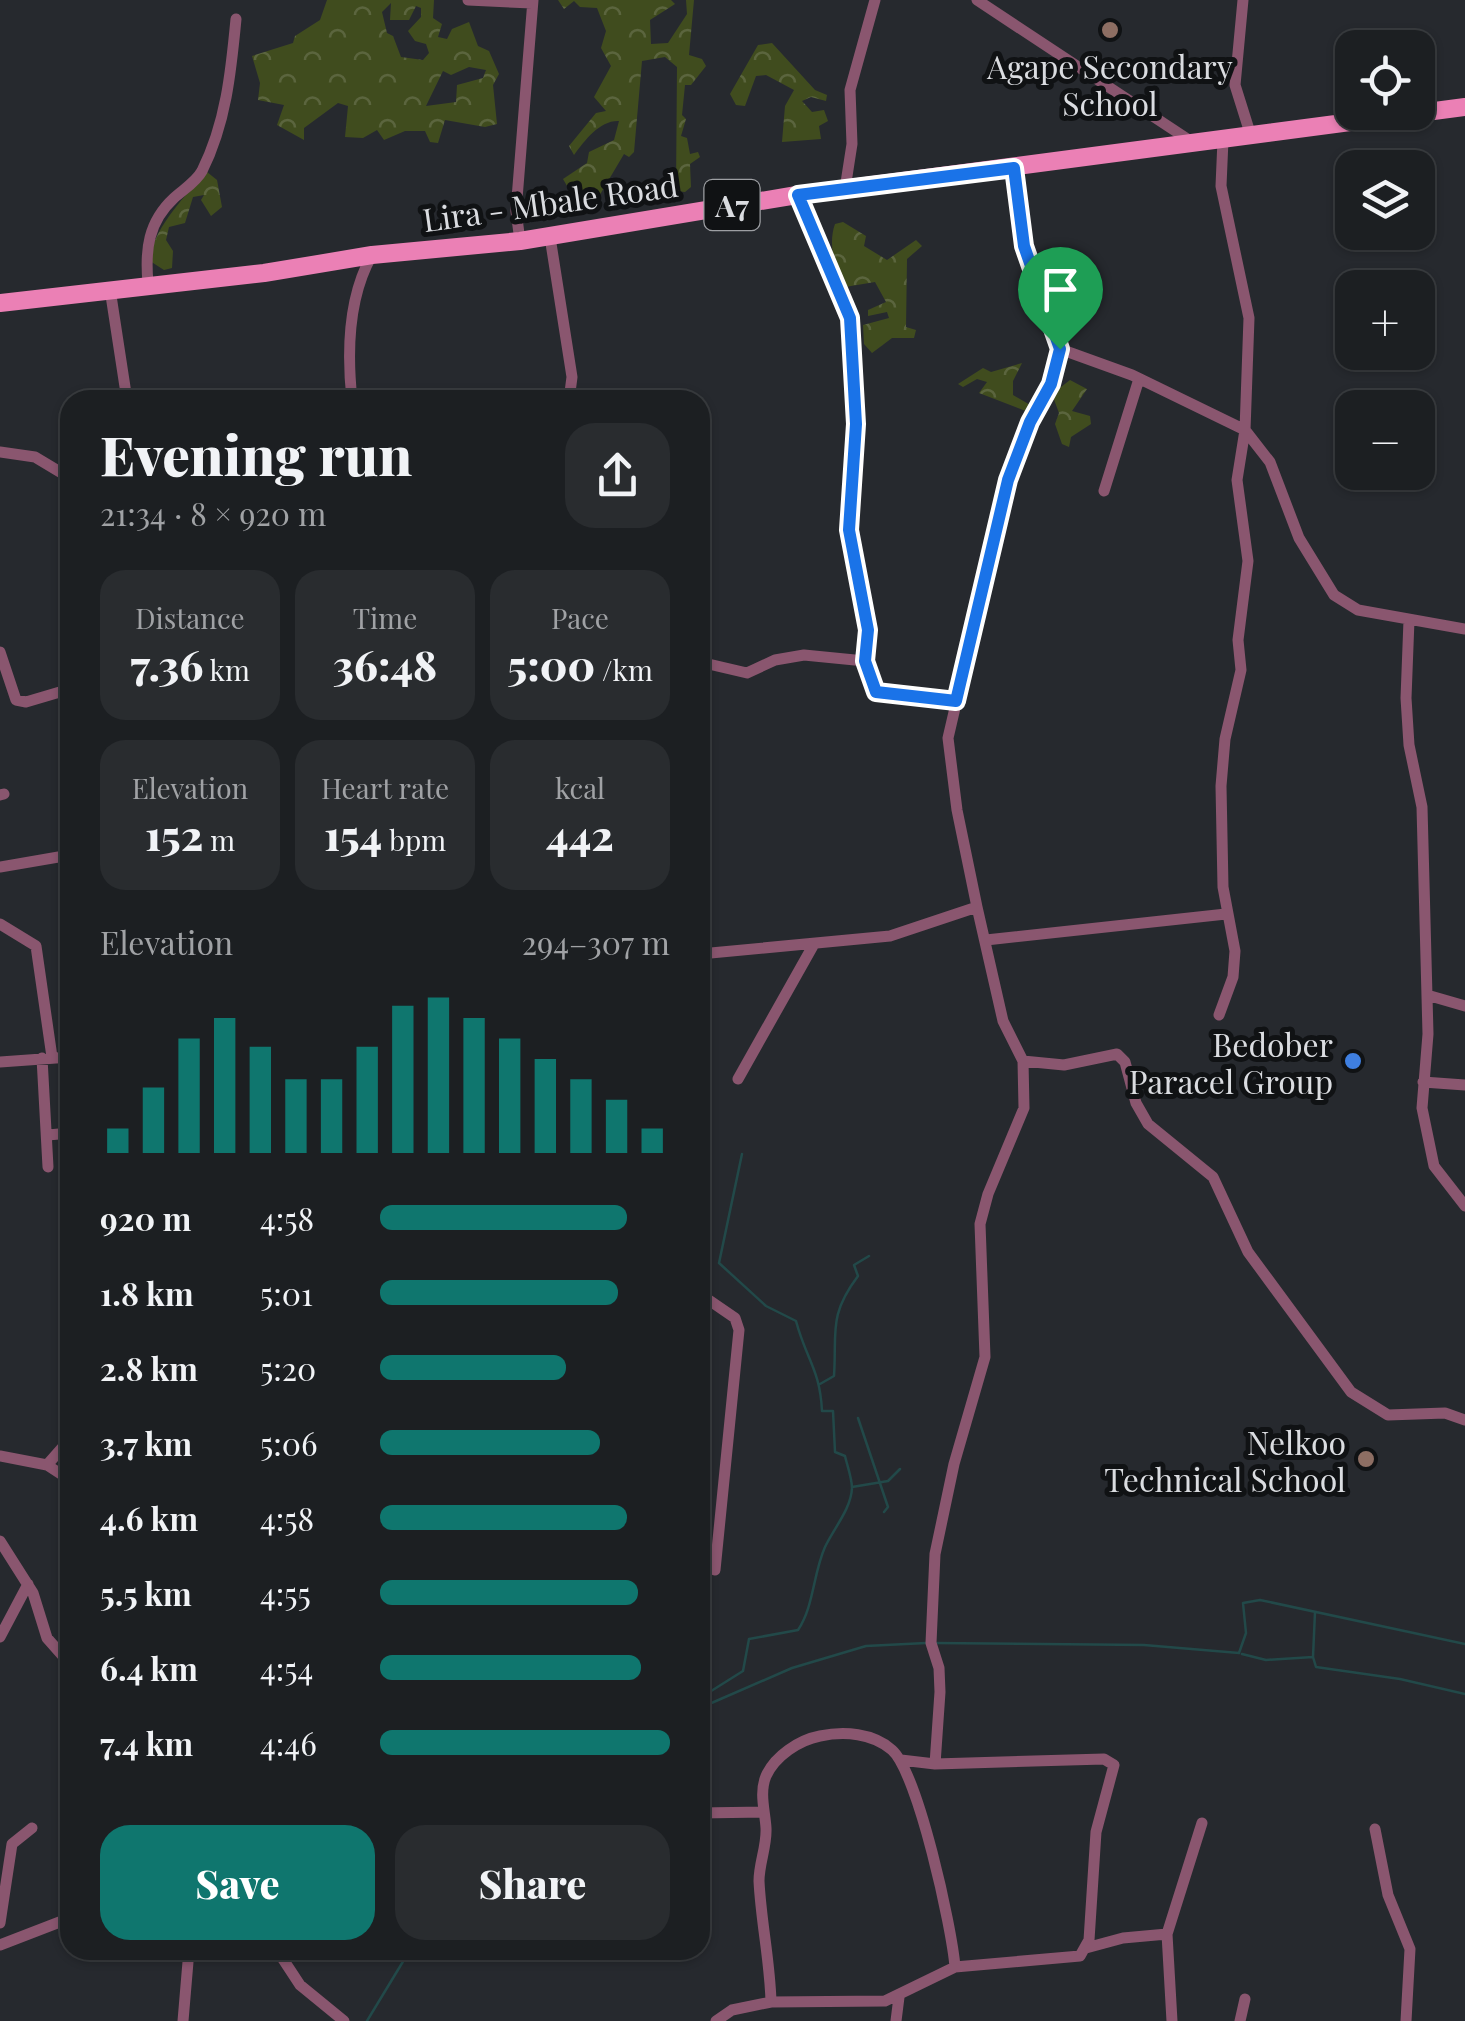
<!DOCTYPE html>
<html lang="en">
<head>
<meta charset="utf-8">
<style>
	:root { --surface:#1c1f22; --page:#292c2f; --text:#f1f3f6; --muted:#a0a2a5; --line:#3a3d40; --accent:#0f766e }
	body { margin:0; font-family:"Playfair Display",serif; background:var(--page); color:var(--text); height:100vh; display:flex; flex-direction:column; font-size:38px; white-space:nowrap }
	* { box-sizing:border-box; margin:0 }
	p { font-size:32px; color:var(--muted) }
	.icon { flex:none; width:55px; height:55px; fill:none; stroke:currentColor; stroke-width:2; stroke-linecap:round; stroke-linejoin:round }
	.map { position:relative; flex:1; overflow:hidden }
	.panel { position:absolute; left:60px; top:390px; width:650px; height:1570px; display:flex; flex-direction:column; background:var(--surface); border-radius:30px; box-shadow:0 2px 8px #0004,0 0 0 2px var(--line) }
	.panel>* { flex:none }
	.buttons { position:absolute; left:1335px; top:30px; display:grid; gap:20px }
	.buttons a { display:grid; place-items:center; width:100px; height:100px; border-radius:20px; background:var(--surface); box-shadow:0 2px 8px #0004,0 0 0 2px var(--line); font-size:50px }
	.pin { position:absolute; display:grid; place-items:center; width:85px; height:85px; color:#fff; margin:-102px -42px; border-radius:50% 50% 50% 0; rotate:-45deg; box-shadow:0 0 10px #0007 }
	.pin .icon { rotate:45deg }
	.round { display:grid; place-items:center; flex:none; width:105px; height:105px; border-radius:30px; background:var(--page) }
	.summary { display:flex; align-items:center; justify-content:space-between; height:170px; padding:0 40px }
	h1 { font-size:55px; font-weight:800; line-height:75px }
	.stats { display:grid; grid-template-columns:repeat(3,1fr); gap:15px; height:170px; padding:10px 40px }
	.stats div { display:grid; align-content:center; border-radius:25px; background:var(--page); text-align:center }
	.stats b { font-size:42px; font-weight:800 }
	.stats small { font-size:28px; font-weight:400 }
	.stats p { font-size:28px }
	.chart { height:280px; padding:20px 40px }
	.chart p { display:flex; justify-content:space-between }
	.chart svg { width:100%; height:180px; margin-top:10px; stroke:var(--accent); stroke-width:6 }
	.action { display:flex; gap:20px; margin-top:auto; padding:20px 40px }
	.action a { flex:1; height:115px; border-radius:30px; background:var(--accent); color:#fff; font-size:40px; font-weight:800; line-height:115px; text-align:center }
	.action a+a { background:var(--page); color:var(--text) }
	ul { padding:0 40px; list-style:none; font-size:32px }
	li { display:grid; grid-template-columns:160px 120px 1fr; align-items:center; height:75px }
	li i { height:25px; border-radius:12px; background:var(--accent) }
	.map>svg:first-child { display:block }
	.forest { fill:url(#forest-crowns); fill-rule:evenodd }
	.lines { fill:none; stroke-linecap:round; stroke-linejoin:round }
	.stream { stroke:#224949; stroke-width:2.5 }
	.minor { stroke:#8a566f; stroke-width:11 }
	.primary { stroke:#eb80b5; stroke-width:18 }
	.route-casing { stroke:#fff; stroke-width:20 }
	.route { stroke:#1a73e8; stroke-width:12 }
	.education-dot { fill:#8d6e63; stroke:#101214; stroke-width:4 }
	.shop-dot { fill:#3f7fe0; stroke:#101214; stroke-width:4 }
	.labels { text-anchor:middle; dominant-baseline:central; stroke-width:10; stroke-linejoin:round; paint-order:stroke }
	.shield { fill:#101214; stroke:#9d9fa3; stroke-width:2.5 }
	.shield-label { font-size:30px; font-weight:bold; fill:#dadce0 }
	.poi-label { font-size:32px; fill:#dadce0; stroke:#101214; text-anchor:end }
	.street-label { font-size:32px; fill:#dadce0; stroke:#101214 }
</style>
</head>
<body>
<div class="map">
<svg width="1465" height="2021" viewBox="0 0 1465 2021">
	<defs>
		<pattern id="forest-crowns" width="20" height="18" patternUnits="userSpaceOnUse" patternTransform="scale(2.5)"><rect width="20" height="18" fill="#404c1e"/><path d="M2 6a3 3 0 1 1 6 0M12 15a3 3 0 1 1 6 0" fill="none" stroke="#5b653e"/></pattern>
	</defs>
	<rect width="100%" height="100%" fill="#26292e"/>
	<path class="forest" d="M327,0H434L433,18L442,24L438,37L447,39L452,29L469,22L478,46L489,51L499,74L493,85L497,124L485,127L445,120L438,143L430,142L425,131H405L384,140L377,130L363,138L345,137L348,106L338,103L304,128V140L277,125L284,105L258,100L260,83L252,56L293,43L295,36L320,20ZM391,3L390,20H409L416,6L421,8V17L408,31L415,41L426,44L429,53L423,60L401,57L393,36L387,33L382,12ZM469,67L486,70L483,78L457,85L456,102L426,106L443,71L451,75Z
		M558,0H671L675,4L650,20L651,44L668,43L687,14L686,0H694L689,55L702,59L706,66L691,85H685L682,115L686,119L681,136L687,138L690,154L698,152L700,157L690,164L691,187L685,192L676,191L677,67L665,57L642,61L634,152L629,157L624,154L595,203H577L563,179L587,163L589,152L614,140L619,121C600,120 585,140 574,155L569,146L596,113L606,111L594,97L611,66L601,48L606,31L597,8L580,7L574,1L564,9Z
		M772,43L815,90L827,95L826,101L811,97L802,101L812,112L824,110L828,121L819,126L821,139L782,142L785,106L794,90L766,75L756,76L745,106L736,105L730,94L758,45Z
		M207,172L217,180L222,207L211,216L201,200L204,195L193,197L185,223L169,227L166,240L173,251L172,268L164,270L150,261C151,231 186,194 207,172Z
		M843,222L866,236L864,246L887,260L916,240L922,246L907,259L906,327L916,330L914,338H892L872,353L864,344L863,325L889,318L887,312L868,316V310L886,302L875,282L845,287C834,270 828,243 835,224Z
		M1022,363L1013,381V395L1032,406L1037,396L1042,408L1036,415L979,393L987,382L977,379L963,387L958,384L983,368L991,372Z
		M1070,380L1087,389L1072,411L1090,416L1091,424L1071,437L1069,447L1062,444L1055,424L1059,413L1052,394Z"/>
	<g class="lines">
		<path class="stream" d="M820,1384L834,1376C837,1332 828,1316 858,1276L854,1265L869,1256
			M858,1418L888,1507L884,1512
			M852,1487L888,1481L900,1469
			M934,1643L1144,1645L1239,1653L1246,1633L1243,1603L1260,1600L1465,1644
			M1242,1654L1266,1660L1313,1657L1315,1612
			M1313,1657L1316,1667L1400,1679L1465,1694
			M700,1698L743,1671L749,1639L798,1630C814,1606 813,1574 825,1547C834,1528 851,1509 852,1488C852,1478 847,1465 845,1456L835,1452L833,1411H822C820,1369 806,1359 796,1321L766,1306L719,1263L742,1154
			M700,1708L792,1668L866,1646L926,1643
			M449,1950H451
			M367,2021L410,1950"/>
		<path class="minor" d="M468,0L532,3
			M977,0L1195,144
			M1243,0L1235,85L1251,136
			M1223,140L1221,186L1249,318L1245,430L1270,462L1299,538L1334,595L1358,610L1465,629
			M845,189L852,144L850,90L875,0
			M797,195L850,318L856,424L849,529L867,630L865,661L876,693L956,701
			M550,237L572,377L569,400
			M520,241L516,211L533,0
			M148,283C145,250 148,222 174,198C184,189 196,182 202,171C226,123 231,72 236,19
			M110,289L127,400
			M1060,349L1132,375L1245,430L1237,480L1248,561L1238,640L1241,670L1225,739L1221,786L1223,887L1235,951L1233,977L1219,1015
			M352,400C347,353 348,297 372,255
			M0,452L35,457L70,478
			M1104,491L1139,379
			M1409,620L1406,698L1409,745L1422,807L1428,1034L1422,1108L1434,1166L1465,1206
			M0,652L16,700L26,702L70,689
			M700,662L747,673L775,660L804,655L865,661
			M0,795L4,794
			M0,867L70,855
			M0,924L36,946L52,1057
			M986,940L1226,914
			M700,954L890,936L977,907
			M1427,995L1465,1006
			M42,1058L48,1167
			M1023,1061L1064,1065L1117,1054L1125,1062L1136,1103L1148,1124L1213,1177L1248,1252L1351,1392L1388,1415L1445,1413L1465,1420
			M0,1062L70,1057
			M738,1079L814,944
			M1423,1082L1465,1085
			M48,1135L70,1133
			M700,1294L735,1318L739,1330L715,1570
			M0,1456L47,1465L70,1480
			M47,1465L70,1439
			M0,1541L33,1593L47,1638L70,1664
			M0,1637L28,1584
			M901,1760L935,1764L1104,1759L1114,1765L1096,1832L1089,1940L1080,1956L955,1967
			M935,1764L940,1692L939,1668L931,1643L935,1554L954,1464L985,1357L980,1224L988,1194L1024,1108L1023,1061L1003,1021L977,907L957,810L948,738L1008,480L1030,422L1051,384L1060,349L1025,245L1015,168
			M700,1813L764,1812
			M1375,1829L1388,1895L1410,1949L1406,2021
			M0,1923L12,1844L32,1828
			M0,1945L70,1918
			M1086,1948L1123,1938L1167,1934
			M277,1950L300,1985L344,2021
			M183,2021L189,1950
			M716,2021L732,2010L771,2002C770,1961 761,1922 759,1881C759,1863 767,1846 766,1828C765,1811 759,1793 766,1776C775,1756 799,1740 820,1736C844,1731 873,1733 892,1750C918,1773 952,1928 955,1967L885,2001L771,2002
			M896,2021L899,1997
			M1172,2021L1167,1934L1202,1823
			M1240,2021L1245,1999"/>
		<path class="primary" d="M0,303L264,273L372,255L520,241L797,195L1465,107"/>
	</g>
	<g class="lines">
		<defs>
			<path id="route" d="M1014,168L1024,246L1060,349L1051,384L1030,422L1008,480L956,701L876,692L865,661L868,630L849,530L856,424L850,318L798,195Z"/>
		</defs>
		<use href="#route" class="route-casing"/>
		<use href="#route" class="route"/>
	</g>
	<g class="education-dot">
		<circle cx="1110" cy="30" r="10"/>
		<circle cx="1366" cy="1459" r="10"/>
	</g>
	<circle class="shop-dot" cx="1353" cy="1061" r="10"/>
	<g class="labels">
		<rect class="shield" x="704.5" y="180" width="55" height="50" rx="8"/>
		<g class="shield-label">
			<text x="732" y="205">A7</text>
		</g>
		<g class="poi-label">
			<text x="1110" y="65" text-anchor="middle">Agape Secondary<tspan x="1110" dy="37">School</tspan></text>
			<text x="1333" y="1043">Bedober<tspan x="1333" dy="37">Paracel Group</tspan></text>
			<text x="1346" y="1441">Nelkoo<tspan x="1346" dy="37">Technical School</tspan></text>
		</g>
		<g class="street-label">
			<text transform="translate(550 201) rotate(-8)">Lira - Mbale Road</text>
		</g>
	</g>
</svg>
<div class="buttons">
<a><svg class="icon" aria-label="locate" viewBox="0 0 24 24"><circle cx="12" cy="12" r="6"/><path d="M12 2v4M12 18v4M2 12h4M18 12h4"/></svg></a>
<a><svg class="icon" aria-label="layers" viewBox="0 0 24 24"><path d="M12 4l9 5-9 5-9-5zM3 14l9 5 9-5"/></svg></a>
<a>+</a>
<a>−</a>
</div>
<div class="pin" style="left:1060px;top:349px;background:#1e9e55"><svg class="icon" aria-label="arrive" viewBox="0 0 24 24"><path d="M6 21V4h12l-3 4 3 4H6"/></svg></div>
<section class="panel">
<div class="summary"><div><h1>Evening run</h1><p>21:34 · 8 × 920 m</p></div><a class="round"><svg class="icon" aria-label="share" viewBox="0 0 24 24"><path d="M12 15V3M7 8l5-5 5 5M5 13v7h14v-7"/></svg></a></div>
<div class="stats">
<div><p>Distance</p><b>7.36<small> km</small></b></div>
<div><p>Time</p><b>36:48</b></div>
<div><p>Pace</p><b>5:00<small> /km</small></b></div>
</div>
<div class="stats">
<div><p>Elevation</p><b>152<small> m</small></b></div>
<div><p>Heart rate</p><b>154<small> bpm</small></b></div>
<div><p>kcal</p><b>442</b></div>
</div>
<div class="chart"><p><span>Elevation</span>294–307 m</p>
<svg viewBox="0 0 160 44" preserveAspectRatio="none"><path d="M5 44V38M15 44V28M25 44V16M35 44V11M45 44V18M55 44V26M65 44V26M75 44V18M85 44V8M95 44V6M105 44V11M115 44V16M125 44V21M135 44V26M145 44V31M155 44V38"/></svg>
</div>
<ul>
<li><b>920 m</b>4:58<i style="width:85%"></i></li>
<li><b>1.8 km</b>5:01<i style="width:82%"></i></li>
<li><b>2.8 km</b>5:20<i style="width:64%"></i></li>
<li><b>3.7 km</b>5:06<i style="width:76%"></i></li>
<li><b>4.6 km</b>4:58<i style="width:85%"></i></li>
<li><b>5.5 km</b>4:55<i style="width:89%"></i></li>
<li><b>6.4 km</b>4:54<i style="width:90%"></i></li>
<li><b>7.4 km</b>4:46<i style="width:100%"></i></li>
</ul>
<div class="action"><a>Save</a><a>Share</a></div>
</section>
</div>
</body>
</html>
